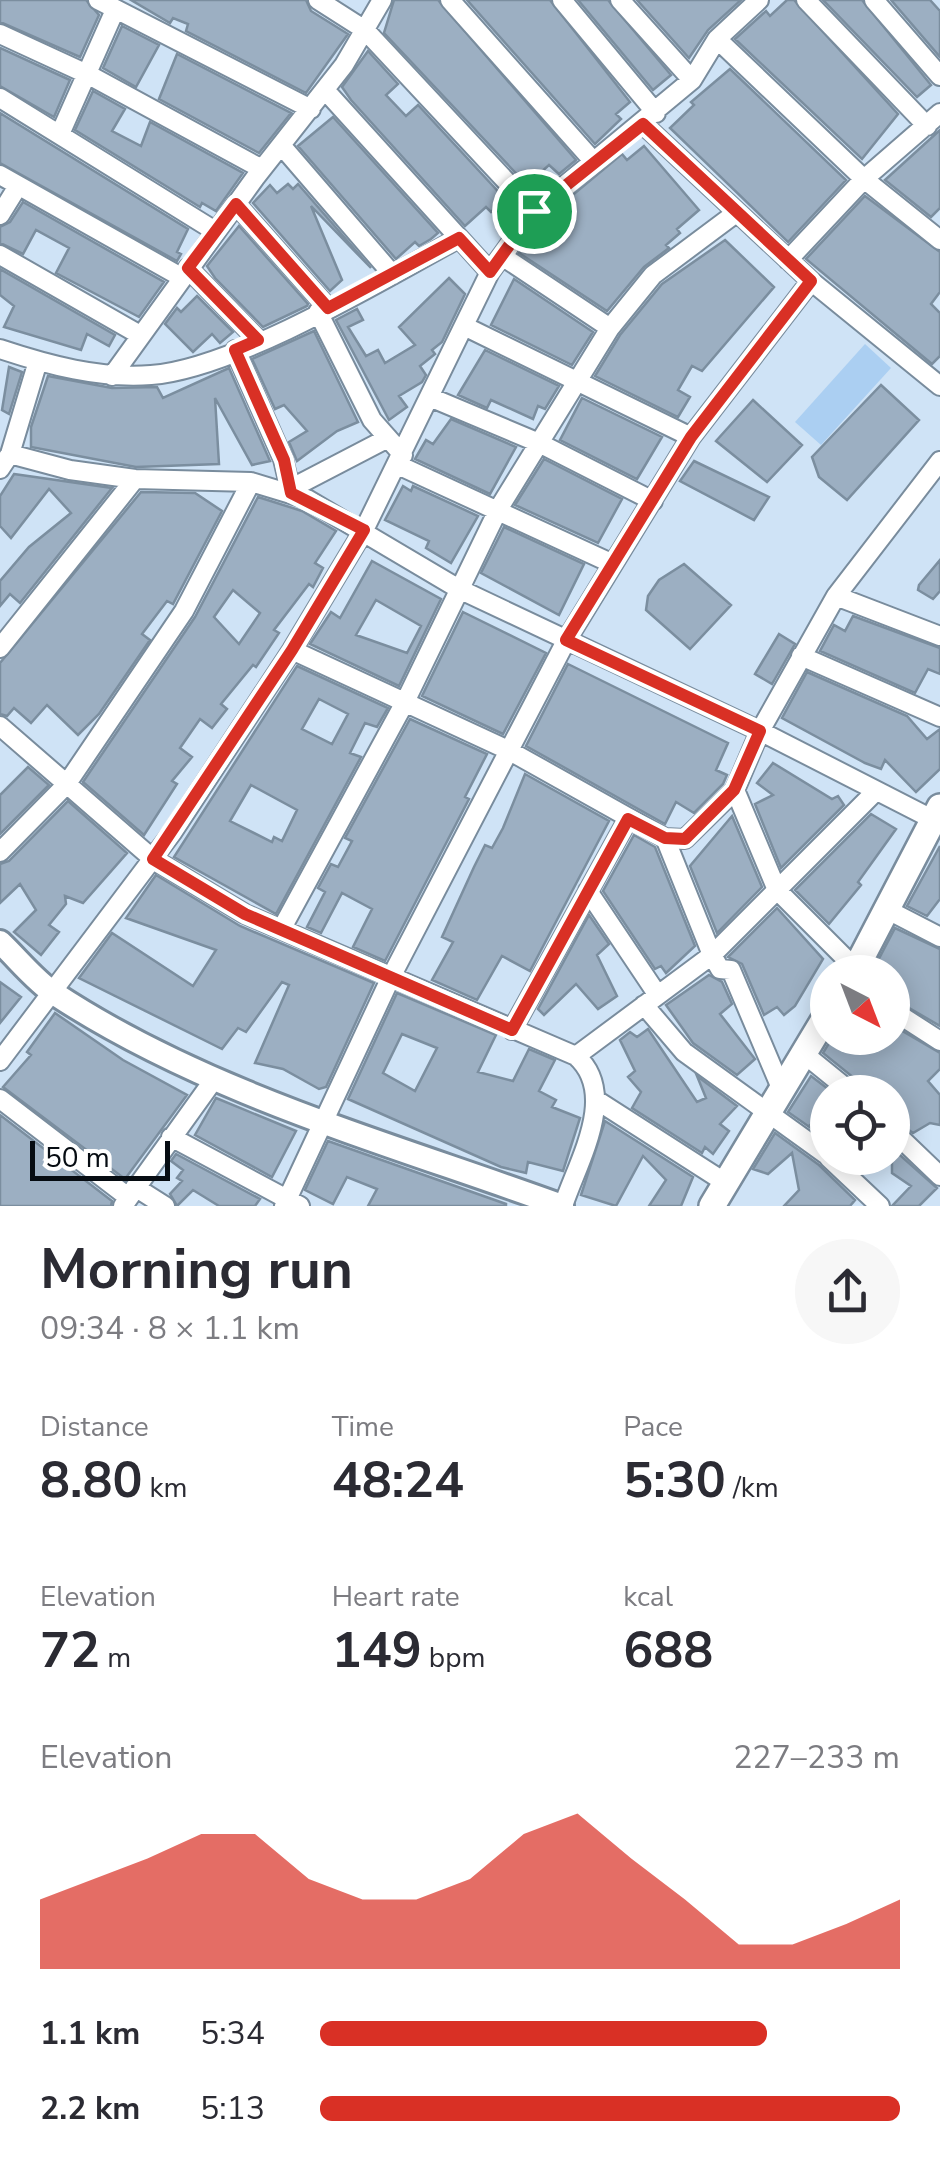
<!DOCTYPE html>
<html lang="en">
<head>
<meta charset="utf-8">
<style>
	:root { --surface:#fff; --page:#f7f7f7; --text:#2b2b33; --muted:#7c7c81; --accent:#d93025 }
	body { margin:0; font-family:"Nunito Sans",sans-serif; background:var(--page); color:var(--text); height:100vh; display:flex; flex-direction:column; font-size:38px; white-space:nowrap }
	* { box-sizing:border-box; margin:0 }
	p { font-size:32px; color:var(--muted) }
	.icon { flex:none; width:55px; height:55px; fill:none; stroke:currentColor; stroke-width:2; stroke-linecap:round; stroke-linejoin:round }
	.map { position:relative; height:1206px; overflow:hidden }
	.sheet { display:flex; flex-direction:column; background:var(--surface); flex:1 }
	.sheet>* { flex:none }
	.needle { width:65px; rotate:138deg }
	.fabs { position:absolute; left:810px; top:955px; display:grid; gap:20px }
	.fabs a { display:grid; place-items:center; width:100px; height:100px; border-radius:50%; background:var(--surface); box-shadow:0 5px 25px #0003; font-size:50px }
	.scale { position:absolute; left:30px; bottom:25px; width:140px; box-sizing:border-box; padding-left:10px; border:5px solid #060c12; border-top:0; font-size:28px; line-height:35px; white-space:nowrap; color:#060c12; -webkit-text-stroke:8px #fff; paint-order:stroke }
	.pin { position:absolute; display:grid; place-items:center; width:85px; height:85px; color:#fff; margin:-42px; border:5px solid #fff; border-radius:50%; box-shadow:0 2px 10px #0007 }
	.round { display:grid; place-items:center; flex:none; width:105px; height:105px; border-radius:52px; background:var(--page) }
	.summary { display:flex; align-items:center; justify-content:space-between; height:170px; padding:0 40px }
	h1 { font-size:55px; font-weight:700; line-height:75px }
	.metrics { display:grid; grid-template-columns:repeat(3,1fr); gap:15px; height:170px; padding:10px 40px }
	.metrics div { display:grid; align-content:center }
	.metrics b { font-size:50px; font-weight:700 }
	.metrics small { font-size:28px; font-weight:400 }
	.metrics p { font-size:28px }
	.chart { height:280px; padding:20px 40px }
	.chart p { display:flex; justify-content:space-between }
	.chart svg { width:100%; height:180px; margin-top:10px; fill:var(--accent); opacity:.7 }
	ul { padding:0 40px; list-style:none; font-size:32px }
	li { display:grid; grid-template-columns:160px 120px 1fr; align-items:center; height:75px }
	li i { height:25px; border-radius:12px; background:var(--accent) }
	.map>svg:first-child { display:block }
	.green { fill:#abcff2 }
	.building { fill:#9cafc2; stroke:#7b8e9f; stroke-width:2.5; fill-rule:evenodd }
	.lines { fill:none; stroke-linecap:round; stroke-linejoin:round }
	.minor-casing { stroke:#798c9d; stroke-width:22 }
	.tertiary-casing { stroke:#798c9d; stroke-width:28 }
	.secondary-casing { stroke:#798c9d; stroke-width:30 }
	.minor { stroke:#fff; stroke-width:18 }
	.tertiary { stroke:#fff; stroke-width:22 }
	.secondary { stroke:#fff; stroke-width:25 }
	.route-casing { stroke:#fff; stroke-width:20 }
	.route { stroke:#d93025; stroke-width:12 }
</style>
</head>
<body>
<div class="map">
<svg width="940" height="1206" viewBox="0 0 940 1206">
	<rect width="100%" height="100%" fill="#cfe3f6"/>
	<path class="green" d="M865,344L891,368L821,445L795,422Z"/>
	<path class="building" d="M0,0H86L99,15L80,57L0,22Z
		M131,0H306L311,11L348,34L306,93L186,31L188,24L173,18L170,23Z
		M394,0H438L576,160L559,174L549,165L527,185L384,33Z
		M467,0H550L630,102L616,114L621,119L595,144Z
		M578,0H608L671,75L653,90Z
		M637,0H741L708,30L689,58Z
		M787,0H794L898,114L862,159L735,39L766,11L770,16Z
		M823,0H862L931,85L917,97Z
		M891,0H930L940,11V57Z
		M122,26L159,45L136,87L103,68Z
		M0,48L70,80L54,117L0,86Z
		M368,51L398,84L386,95L406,116L418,105L505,199L491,212L486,207L465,226L351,100L342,87Z
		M177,54L291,113L259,153L159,99Z
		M730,69L846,180L788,242L670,128L694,105L691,102Z
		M93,91L125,109L112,131L141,146L150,122L243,173L216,211L202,203L200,207L75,130Z
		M0,113L188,229L177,252L181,254L177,261L0,163Z
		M333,117L438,233L431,239L419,246L415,242L396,259L298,146Z
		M940,130V208L931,217L885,180Z
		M644,146L699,210L677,229L680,233L666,245L669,248L644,267L607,311L519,253L569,198L622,154L627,160Z
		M288,184L293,189L298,184L371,268L311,206L342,280L330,291L253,203L270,185L277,193Z
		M865,196L940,252V292L931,304L940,313V356L932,364L806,259Z
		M23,202L164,282L139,317L56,273L69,248L36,230L23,254L0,243V227L10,222Z
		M239,226L308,304L307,306L263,327L215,278L207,266Z
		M725,240L774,287L702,371L692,366L678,390L690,397L678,417L595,376L620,335L662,284Z
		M0,269L115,335L109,346L87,334L81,350L4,327L14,306L0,295Z
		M449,278L465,294L442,342L432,350L435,354L420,366L426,375L422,382L399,396L407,407L389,420L336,320L357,309L363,320L348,327L366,356L378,350L385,363L415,345L399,327Z
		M514,279L593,332L572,365L491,325Z
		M197,296L233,332L220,343L212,334L193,352L165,324L177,308L181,312Z
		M314,331L358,422L337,431L297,461L289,442L307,431L284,405L275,409L252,359Z
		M485,350L559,386L545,409L538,406L533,419L491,400L487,408L458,395Z
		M9,367L22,372L9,414L2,410Z
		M229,368L270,461L252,465L215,398L219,464L136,467L31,447V427L48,376L112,388L157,387L163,398Z
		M881,385L919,420L847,500L819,477L812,457Z
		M582,398L662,437L637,479L560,440Z
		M753,400L802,445L767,482L716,441Z
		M451,419L516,447L490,494L415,459L426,440L433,444Z
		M544,459L622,499L598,543L515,505Z
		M694,461L769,497L754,520L680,481Z
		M14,474L112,488L20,603L10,594L0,606V581L29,547L71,513L49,489L11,538L0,526V496Z
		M403,486L411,491L413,486L478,516L451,563L426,548L429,541L385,520Z
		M141,492L195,493L222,511L173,604L167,601L142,634L150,640L99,714L78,735L47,705L31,723L14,708L7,716L0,714V663Z
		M258,497L302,511L336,531L315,563L323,568L313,587L309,584L274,630L279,633L256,667L253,665L221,704L227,709L212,728L200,719L180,748L192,757L172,781L177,784L144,835L83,782L195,617ZM233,590L260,613L239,644L214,617Z
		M504,527L584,564L559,615L481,573Z
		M940,560V591L933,599L918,590L919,585Z
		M372,561L441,599L399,686L310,644L331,612L340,618ZM376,600L421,626L407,653L356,635Z
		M684,564L731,605L690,649L646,610L648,596L659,580Z
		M463,612L546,653L503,734L422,696Z
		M853,616L940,648V674L928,669L915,693L820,651L834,625L845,631Z
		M779,634L795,644L772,684L755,674Z
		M568,664L728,743L716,770L727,775L723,784L694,813L676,802L665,824L526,746Z
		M297,666L388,708L377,727L365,723L350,753L361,757L276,914L174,857ZM319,699L348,714L332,744L302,729ZM251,785L297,810L282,841L274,837L272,842L230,821Z
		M807,672L907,716L927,739L940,729V769L916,792L885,760L881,769L865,763L782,718Z
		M410,719L487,754L465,797L469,799L385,961L353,947L372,909L342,893L321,933L307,927L325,892L318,888L331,864L338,867L352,841L345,838Z
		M773,763L832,799L838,796L844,805L781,868L755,804L773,795L757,783Z
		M28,767L49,785L0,834V795Z
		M525,774L609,821L530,971L502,956L477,1000L432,980L453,942L442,937L474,867L485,845L492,848L503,828Z
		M68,801L127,853L83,903L65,896L66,904L49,925L59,932L41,955L14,932L36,910L20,884L0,903V864L9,861Z
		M871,814L896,829L858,882L861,885L829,924L795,890Z
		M732,816L762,887L717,933L690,866Z
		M634,835L655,847L695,946L666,973L661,966L655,969L603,891Z
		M940,846V899L927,916L907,906Z
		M156,875L240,926L374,983L326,1087L319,1089L283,1069L255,1063L289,985L282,982L246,1032L238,1028L222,1049L79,978L112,933L193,986L216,950L126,918Z
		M777,908L823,959L795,1006L784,1015L777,1007L764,1015L742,964L728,957Z
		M589,915L609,944L597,955L617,996L598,1009L576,984L544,1015L538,1009Z
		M895,928L940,949V1026L892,998V972H872Z
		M709,975L722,982L732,1004L720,1014L755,1059L737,1075L693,1043L666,1005Z
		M0,982L21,997L0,1023Z
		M397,993L496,1035L478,1072L513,1081L529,1049L555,1060L539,1091L556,1100L552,1107L580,1118L563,1171L528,1162L526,1173L501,1167L348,1099ZM402,1034L437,1048L415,1091L383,1073Z
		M55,1013L123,1060L187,1095L125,1179L3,1087L31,1055L27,1052Z
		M892,1025L940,1053V1069L928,1081L940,1095V1125L930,1123L913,1133L892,1118V1092H863L859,1082L823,1053L832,1038H892Z
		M648,1029L697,1102L706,1098L697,1076L737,1106L720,1124L729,1131L713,1154L705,1147L702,1153L632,1108L641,1092L628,1077L635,1071L620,1040L630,1032L637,1037Z
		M811,1076L832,1092H828V1111L809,1126L828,1140L788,1112Z
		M216,1098L296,1131L272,1177L195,1135Z
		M0,1115L112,1201L111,1206H0Z
		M605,1121L693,1177L681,1206H649L666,1180L643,1156L616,1206L581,1195Z
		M775,1133L819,1165L855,1200L850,1206H784L799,1190L792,1153L768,1174L753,1169Z
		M328,1141L506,1204V1206H368L377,1189L347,1177L333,1204L305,1190Z
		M892,1148L937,1188L919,1206H892L911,1186L892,1173Z
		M176,1154L260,1199L255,1206H219L193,1190L177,1206L170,1194L182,1181L177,1178L183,1170L171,1161Z"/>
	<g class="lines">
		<defs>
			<path id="minor" d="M98,0L311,109
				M318,0L365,30L534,211
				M450,0L595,163
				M562,0L656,113
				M620,0L692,80
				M806,0L927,126
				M874,0L940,76
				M0,34L89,75L262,169
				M717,39L864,179L940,240
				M325,90L490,272
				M0,98L215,231
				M643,124L811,281L940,386
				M60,134L115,10
				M281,145L393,275
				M0,175L181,277
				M236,204L328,308
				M0,215L18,186
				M0,255L140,335
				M502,256L610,328
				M788,260L864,179L940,113
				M188,268L258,340
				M318,312L372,420L403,455
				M466,327L691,437
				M0,349C48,365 100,379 151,375C234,369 383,280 459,238
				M235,350L283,459L291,493
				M112,376L255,178L344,65L382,0
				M432,398L539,443L653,501
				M10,454L70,470L135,479L251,482L307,499L459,589L760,731L932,819
				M398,465L613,564
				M0,469L10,454L38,361
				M290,489L388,438
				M836,596L940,636
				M0,648L135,479
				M292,650L508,750L665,838L685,839L735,790L760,731L836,596L940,461
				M801,656L940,717
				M0,726L153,859L245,914L576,1056C619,1094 578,1161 563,1206
				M735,790L777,890L856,969
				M665,838L712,955L720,969L731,970L781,1088
				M0,852L66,785L184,611L251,482
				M588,891L657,994
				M884,908L940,937
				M282,928L405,702L499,508L610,328L653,275L736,213
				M644,1005L684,1052L828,1156
				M892,1010L940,1041
				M512,1030L628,819
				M803,1053L851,1092
				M576,1056L712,955L876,791
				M0,1061L172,833L292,650L364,530L490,272L534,211L692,80L717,39L759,0
				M0,1099L128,1197
				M598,1101L726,1183
				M892,1130L940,1176
				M171,1137L300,1206
				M829,1158L880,1206
				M135,1187L165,1206
				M123,1206L215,1078
				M284,1206L391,977L566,641L691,437L811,281"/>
			<path id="tertiary" d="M0,942C18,959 35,981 55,994C207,1094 392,1144 562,1206"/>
			<path id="secondary" d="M854,972L940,807
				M712,1206L828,1013"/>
		</defs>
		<use href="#minor" class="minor-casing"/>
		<use href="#tertiary" class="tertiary-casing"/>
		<use href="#secondary" class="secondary-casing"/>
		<use href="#minor" class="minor"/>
		<use href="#tertiary" class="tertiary"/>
		<use href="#secondary" class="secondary"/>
	</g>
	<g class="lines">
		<defs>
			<path id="route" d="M643,124L811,281L691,437L566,640L760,731L734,790L685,839L665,838L628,819L512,1030L245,914L153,859L292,650L364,530L291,493L284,460L235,350L258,340L188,268L236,204L328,308L459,238L490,272L534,211Z"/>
		</defs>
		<use href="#route" class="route-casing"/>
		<use href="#route" class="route"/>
	</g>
</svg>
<div class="fabs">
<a><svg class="needle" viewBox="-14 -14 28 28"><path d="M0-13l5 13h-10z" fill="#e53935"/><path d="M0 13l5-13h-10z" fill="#7c7c81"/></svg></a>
<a><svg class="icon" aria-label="locate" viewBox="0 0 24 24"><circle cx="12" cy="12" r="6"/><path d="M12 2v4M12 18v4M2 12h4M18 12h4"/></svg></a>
</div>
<div class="scale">50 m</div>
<div class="pin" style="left:534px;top:211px;background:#1e9e55"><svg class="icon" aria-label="arrive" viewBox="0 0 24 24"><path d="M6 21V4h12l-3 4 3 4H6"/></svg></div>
</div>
<section class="sheet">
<div class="summary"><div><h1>Morning run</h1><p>09:34 · 8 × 1.1 km</p></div><a class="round"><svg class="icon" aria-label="share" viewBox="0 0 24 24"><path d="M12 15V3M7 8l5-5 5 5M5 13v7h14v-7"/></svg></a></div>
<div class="metrics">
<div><p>Distance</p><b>8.80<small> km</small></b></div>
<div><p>Time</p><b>48:24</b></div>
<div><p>Pace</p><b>5:30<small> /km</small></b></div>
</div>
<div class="metrics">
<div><p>Elevation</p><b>72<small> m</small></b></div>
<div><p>Heart rate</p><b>149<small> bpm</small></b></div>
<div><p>kcal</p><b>688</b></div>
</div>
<div class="chart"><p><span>Elevation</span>227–233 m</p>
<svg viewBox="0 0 160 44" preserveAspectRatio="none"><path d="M0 44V27L10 22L20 17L30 11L40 11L50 22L60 27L70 27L80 22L90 11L100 6L110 17L120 27L130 38L140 38L150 33L160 27V44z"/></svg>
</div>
<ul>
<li><b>1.1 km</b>5:34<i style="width:77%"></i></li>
<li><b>2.2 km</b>5:13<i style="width:100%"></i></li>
</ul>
</section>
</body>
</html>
